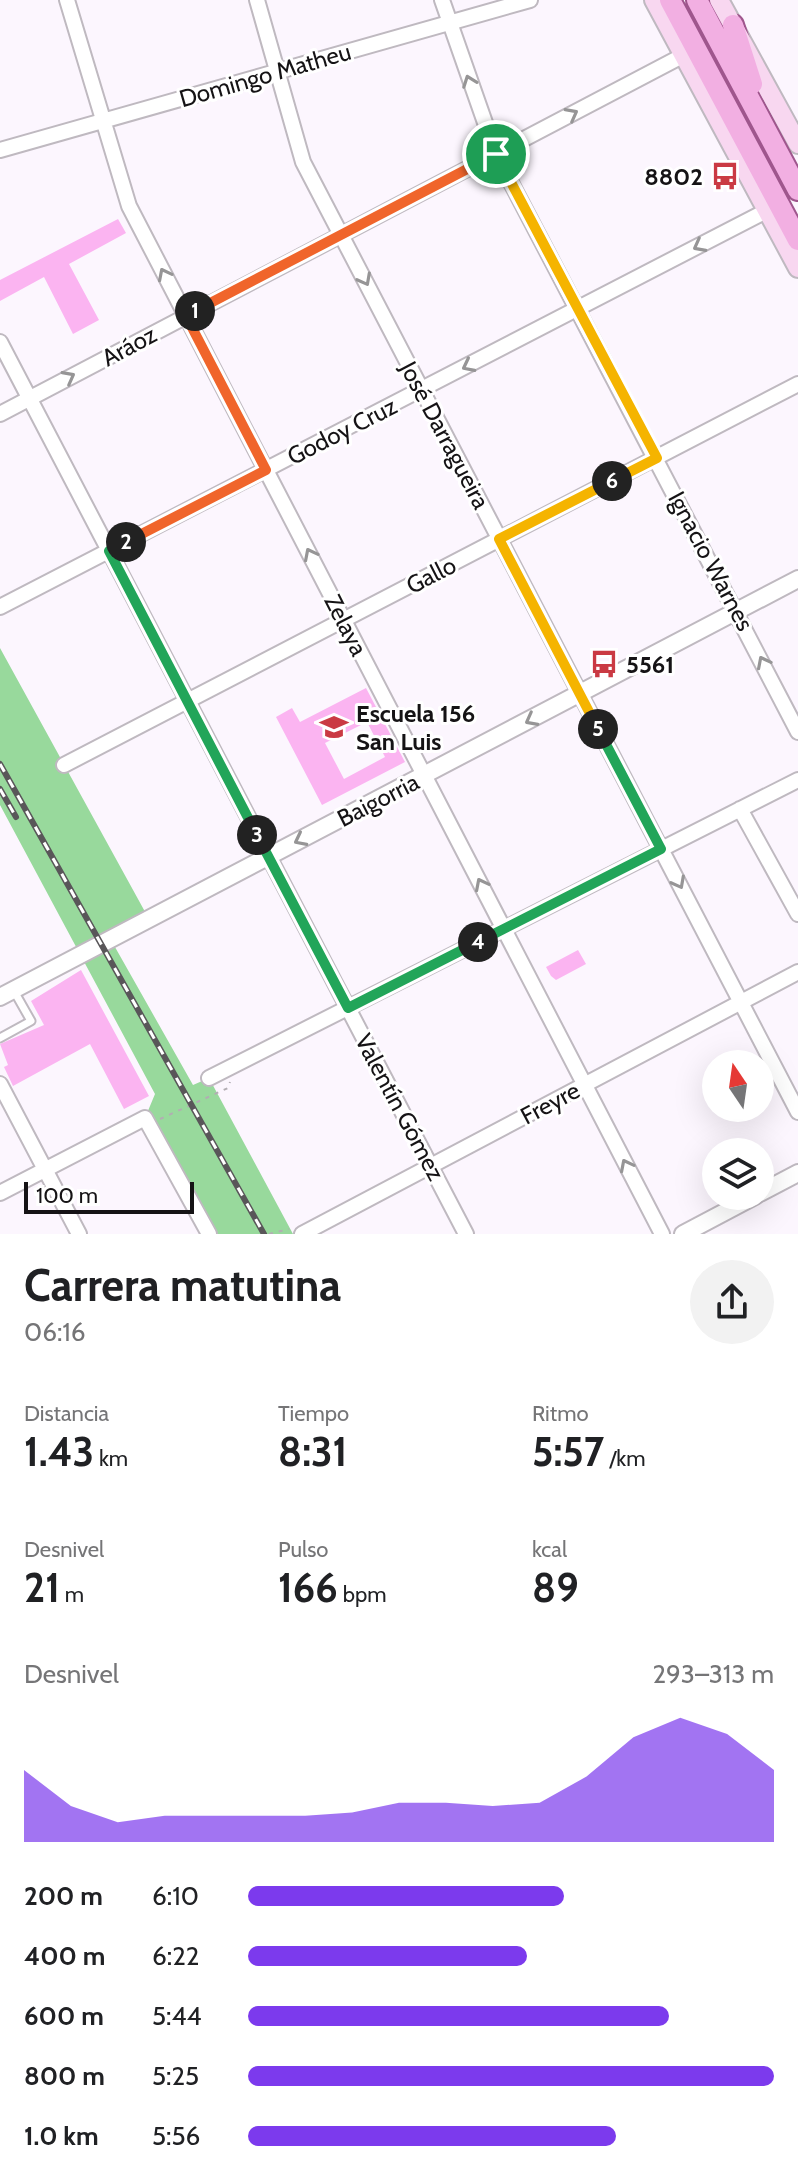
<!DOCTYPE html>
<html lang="es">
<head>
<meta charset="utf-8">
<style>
	:root { --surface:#fff; --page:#f2f2f2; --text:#202124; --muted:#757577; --accent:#7c3aed }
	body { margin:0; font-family:Cabin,sans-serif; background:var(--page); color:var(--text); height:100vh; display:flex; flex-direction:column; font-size:30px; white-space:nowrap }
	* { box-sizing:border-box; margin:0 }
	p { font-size:26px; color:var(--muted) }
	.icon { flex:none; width:44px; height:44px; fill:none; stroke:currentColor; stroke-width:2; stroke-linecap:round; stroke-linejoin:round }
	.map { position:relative; height:1234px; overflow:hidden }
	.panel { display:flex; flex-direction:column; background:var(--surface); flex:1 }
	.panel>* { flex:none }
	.needle { width:52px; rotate:347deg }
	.controls { position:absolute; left:702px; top:1050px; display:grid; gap:16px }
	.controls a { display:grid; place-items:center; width:72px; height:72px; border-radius:50%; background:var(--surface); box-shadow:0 8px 32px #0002; font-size:40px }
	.scale { position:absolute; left:24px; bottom:20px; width:170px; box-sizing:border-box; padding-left:8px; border:4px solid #151315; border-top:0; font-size:22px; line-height:28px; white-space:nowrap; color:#151315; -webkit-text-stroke:6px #fff; paint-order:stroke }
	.pin { position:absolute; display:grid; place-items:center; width:68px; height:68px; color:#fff; margin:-34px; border:4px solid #fff; border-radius:50%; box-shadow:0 2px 8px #0007 }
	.km { position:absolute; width:40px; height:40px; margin:-20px; border-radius:50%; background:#222; color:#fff; font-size:22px; line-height:40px; text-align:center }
	.round { display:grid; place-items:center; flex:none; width:84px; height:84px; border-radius:42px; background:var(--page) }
	.headline { display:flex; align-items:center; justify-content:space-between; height:136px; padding:0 24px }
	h1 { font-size:44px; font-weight:700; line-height:60px }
	.metrics { display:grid; grid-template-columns:repeat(3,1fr); gap:12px; height:136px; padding:8px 24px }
	.metrics div { display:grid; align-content:center }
	.metrics b { font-size:40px; font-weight:700 }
	.metrics small { font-size:22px; font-weight:400 }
	.metrics p { font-size:22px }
	.chart { height:224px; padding:16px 24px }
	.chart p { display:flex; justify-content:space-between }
	.chart svg { width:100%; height:144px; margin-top:8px; fill:var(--accent); opacity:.7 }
	ul { padding:0 24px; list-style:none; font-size:26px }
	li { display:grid; grid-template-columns:128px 96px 1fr; align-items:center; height:60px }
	li i { height:20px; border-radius:10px; background:var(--accent) }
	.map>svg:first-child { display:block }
	.green { fill:#98d99c }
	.building { fill:#fbb4f1; fill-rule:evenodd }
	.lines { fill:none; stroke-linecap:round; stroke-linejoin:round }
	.service-casing { stroke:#bfb9c0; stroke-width:11 }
	.minor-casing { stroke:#bfb9c0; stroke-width:18 }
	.tertiary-casing { stroke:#bfb9c0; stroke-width:20 }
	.secondary-casing { stroke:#bfb9c0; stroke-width:22 }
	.primary-casing { stroke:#9f568d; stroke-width:24 }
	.path { stroke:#b2adb3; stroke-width:2; stroke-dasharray:4 6; stroke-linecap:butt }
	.service { stroke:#fff; stroke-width:7 }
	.minor { stroke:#fff; stroke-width:14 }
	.tertiary { stroke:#fff; stroke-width:16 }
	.secondary { stroke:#f8d7f0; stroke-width:18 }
	.primary { stroke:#f2afe2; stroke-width:20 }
	.rail-casing { stroke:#595659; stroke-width:6 }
	.rail { stroke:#fff; stroke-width:3; stroke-dasharray:9; stroke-linecap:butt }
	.oneway { stroke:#969596 }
	.split-1-casing { stroke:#fff; stroke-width:16 }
	.split-2-casing { stroke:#fff; stroke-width:16 }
	.split-3-casing { stroke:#fff; stroke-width:16 }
	.split-4-casing { stroke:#fff; stroke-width:16 }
	.split-5-casing { stroke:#fff; stroke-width:16 }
	.split-6-casing { stroke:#fff; stroke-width:16 }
	.split-7-casing { stroke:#fff; stroke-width:16 }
	.split-1 { stroke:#f0652b; stroke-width:10 }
	.split-2 { stroke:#f0652b; stroke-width:10 }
	.split-3 { stroke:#22a559; stroke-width:10 }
	.split-4 { stroke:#22a559; stroke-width:10 }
	.split-5 { stroke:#22a559; stroke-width:10 }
	.split-6 { stroke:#f5b400; stroke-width:10 }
	.split-7 { stroke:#f5b400; stroke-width:10 }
	.labels { text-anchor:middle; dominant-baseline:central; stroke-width:6; stroke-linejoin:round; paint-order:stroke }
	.street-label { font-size:24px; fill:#151315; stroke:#fff }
	.poi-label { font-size:24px; font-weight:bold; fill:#151315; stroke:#fff; text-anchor:start }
</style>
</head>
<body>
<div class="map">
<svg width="798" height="1234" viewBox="0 0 798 1234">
	<rect width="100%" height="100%" fill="#fcf6fe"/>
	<path class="green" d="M0,648L149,919L111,940L193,1085L209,1078L293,1234H209L145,1118L155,1094L0,805Z"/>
	<path class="building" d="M118,219L126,233L69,264L99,320L73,334L44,277L0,301V280Z
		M366,688L405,762L322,805L276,717L292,708L300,722ZM367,722L385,757L344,779L325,743Z
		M578,950L586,964L556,980L551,976L546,967Z
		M81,970L149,1096L124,1109L90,1044L13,1086L4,1067L8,1065L0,1044L44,1025L31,1001Z"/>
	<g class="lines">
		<defs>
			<path id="service" d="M0,1038L31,1021L14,991"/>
			<path id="minor" d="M67,0L129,206L662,1234
				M257,0L303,162L798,1112
				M442,0L496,154L798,732
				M0,150L530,0
				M0,342L466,1234
				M0,414L684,55
				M0,607L768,210
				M64,765L798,384
				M740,809L798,914
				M209,1078L798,780
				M0,1084L79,1234
				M0,1193L145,1118L209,1234
				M302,1234L798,972"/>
			<path id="tertiary" d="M0,997L798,579
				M760,1193L798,1173
				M683,1234L755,1196"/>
			<path id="secondary" d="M654,0L798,268
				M719,0L798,144"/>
			<path id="primary" d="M670,0L798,240
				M697,0L798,190
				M733,25L752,84"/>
		</defs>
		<use href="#service" class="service-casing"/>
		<use href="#minor" class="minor-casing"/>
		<use href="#tertiary" class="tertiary-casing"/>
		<use href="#secondary" class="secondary-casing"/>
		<use href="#primary" class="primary-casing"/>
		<path class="path" d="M160,1119L228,1088L230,1082
			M269,1234L289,1229"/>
		<use href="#service" class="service"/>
		<use href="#minor" class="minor"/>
		<use href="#tertiary" class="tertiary"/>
		<use href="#secondary" class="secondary"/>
		<use href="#primary" class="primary"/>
		<defs>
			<path id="rail" d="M0,764L264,1234
				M0,789L16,817"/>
		</defs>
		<use href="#rail" class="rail-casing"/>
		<use href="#rail" class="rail"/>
	</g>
	<defs><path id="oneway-chevron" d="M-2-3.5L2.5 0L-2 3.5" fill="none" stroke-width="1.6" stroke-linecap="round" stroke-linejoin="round" transform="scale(2)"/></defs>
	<g class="oneway">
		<use href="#oneway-chevron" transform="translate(469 81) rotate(-110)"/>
		<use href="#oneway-chevron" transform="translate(572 114) rotate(-28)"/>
		<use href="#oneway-chevron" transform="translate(699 246) rotate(152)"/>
		<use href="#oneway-chevron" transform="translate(164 274) rotate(-117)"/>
		<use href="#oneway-chevron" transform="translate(365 280) rotate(62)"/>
		<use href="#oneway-chevron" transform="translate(468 366) rotate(153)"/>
		<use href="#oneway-chevron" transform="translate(69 377) rotate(-28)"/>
		<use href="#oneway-chevron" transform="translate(310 554) rotate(-117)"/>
		<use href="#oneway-chevron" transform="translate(763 662) rotate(-117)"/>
		<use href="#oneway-chevron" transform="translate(531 720) rotate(152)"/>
		<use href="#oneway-chevron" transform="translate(300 840) rotate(153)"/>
		<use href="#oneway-chevron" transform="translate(679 883) rotate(62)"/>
		<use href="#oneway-chevron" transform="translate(481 884) rotate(-117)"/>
		<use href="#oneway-chevron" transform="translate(626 1165) rotate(-117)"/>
	</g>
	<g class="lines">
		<defs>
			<path id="split-1" d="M195,311L496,154"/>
			<path id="split-2" d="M126,542L266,470L186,316L195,311"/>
			<path id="split-3" d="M126,542L109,551L257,835"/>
			<path id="split-4" d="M257,835L348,1008L478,942"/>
			<path id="split-5" d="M478,942L661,849L598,729"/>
			<path id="split-6" d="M598,729L499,539L612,481"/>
			<path id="split-7" d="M496,154L657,458L612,481"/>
		</defs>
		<use href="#split-1" class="split-1-casing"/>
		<use href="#split-2" class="split-2-casing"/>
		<use href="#split-3" class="split-3-casing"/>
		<use href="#split-4" class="split-4-casing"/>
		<use href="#split-5" class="split-5-casing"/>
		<use href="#split-6" class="split-6-casing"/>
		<use href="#split-7" class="split-7-casing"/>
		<use href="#split-1" class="split-1"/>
		<use href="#split-2" class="split-2"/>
		<use href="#split-3" class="split-3"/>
		<use href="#split-4" class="split-4"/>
		<use href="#split-5" class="split-5"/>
		<use href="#split-6" class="split-6"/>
		<use href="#split-7" class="split-7"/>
	</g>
	<defs>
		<symbol id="bus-bare" viewBox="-9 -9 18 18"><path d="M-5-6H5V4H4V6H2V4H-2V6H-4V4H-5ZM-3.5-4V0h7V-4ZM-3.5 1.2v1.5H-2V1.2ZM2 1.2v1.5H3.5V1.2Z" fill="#ca3a43" stroke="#fff" stroke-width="2.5" paint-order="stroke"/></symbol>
		<symbol id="school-bare" viewBox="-9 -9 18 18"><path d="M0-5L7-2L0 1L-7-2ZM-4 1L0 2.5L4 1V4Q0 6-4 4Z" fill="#ca3a43" stroke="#fff" stroke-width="2.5" paint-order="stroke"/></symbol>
	</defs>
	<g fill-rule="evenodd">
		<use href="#bus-bare" x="705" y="156" width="40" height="40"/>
		<use href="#bus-bare" x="584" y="644" width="40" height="40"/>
		<use href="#school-bare" x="314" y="707" width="40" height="40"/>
	</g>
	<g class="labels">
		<g class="street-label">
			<text transform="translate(265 75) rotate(-16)">Domingo Matheu</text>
			<text transform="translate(129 346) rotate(-28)">Aráoz</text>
			<text transform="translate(342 431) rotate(-27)">Godoy Cruz</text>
			<text transform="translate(445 435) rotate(62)">José Darragueira</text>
			<text transform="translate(711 561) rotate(62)">Ignacio Warnes</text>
			<text transform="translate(431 575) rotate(-27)">Gallo</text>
			<text transform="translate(346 625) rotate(63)">Zelaya</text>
			<text transform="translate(378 800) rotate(-27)">Baigorria</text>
			<text transform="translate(550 1103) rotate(-28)">Freyre</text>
			<text transform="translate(400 1107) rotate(62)">Valentín Gómez</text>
		</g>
		<g class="poi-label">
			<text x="703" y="176" text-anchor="end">8802</text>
			<text x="626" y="664">5561</text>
			<text x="356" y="713">Escuela 156<tspan x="356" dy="28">San Luis</tspan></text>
		</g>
	</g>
</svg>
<div class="controls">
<a><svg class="needle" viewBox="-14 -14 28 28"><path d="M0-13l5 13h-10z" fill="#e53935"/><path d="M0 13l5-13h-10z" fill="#757577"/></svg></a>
<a><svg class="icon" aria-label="layers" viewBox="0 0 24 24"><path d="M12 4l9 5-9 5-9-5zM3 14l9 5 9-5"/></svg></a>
</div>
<div class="scale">100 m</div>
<div class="pin" style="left:496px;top:154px;background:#1e9e55"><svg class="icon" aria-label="arrive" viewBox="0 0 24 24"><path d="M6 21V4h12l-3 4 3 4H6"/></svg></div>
<b class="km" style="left:195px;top:311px">1</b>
<b class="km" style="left:126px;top:542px">2</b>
<b class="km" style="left:257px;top:835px">3</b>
<b class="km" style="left:478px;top:942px">4</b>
<b class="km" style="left:598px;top:729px">5</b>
<b class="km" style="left:612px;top:481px">6</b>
</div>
<section class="panel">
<div class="headline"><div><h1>Carrera matutina</h1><p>06:16</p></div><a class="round"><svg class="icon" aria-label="share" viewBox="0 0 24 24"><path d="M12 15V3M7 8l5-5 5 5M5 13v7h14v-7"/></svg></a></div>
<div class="metrics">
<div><p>Distancia</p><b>1.43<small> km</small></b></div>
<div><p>Tiempo</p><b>8:31</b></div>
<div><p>Ritmo</p><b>5:57<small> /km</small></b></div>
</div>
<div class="metrics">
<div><p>Desnivel</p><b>21<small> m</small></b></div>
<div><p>Pulso</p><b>166<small> bpm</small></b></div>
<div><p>kcal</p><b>89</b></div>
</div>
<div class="chart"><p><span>Desnivel</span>293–313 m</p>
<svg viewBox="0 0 160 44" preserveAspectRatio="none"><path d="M0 44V22L10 33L20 38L30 36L40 36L50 36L60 36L70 35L80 32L90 32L100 33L110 32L120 24L130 12L140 6L150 11L160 22V44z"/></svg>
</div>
<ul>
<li><b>200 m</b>6:10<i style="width:60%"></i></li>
<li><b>400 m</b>6:22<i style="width:53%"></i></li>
<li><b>600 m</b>5:44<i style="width:80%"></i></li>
<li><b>800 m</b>5:25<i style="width:100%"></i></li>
<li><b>1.0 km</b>5:56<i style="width:70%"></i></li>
</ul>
</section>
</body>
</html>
